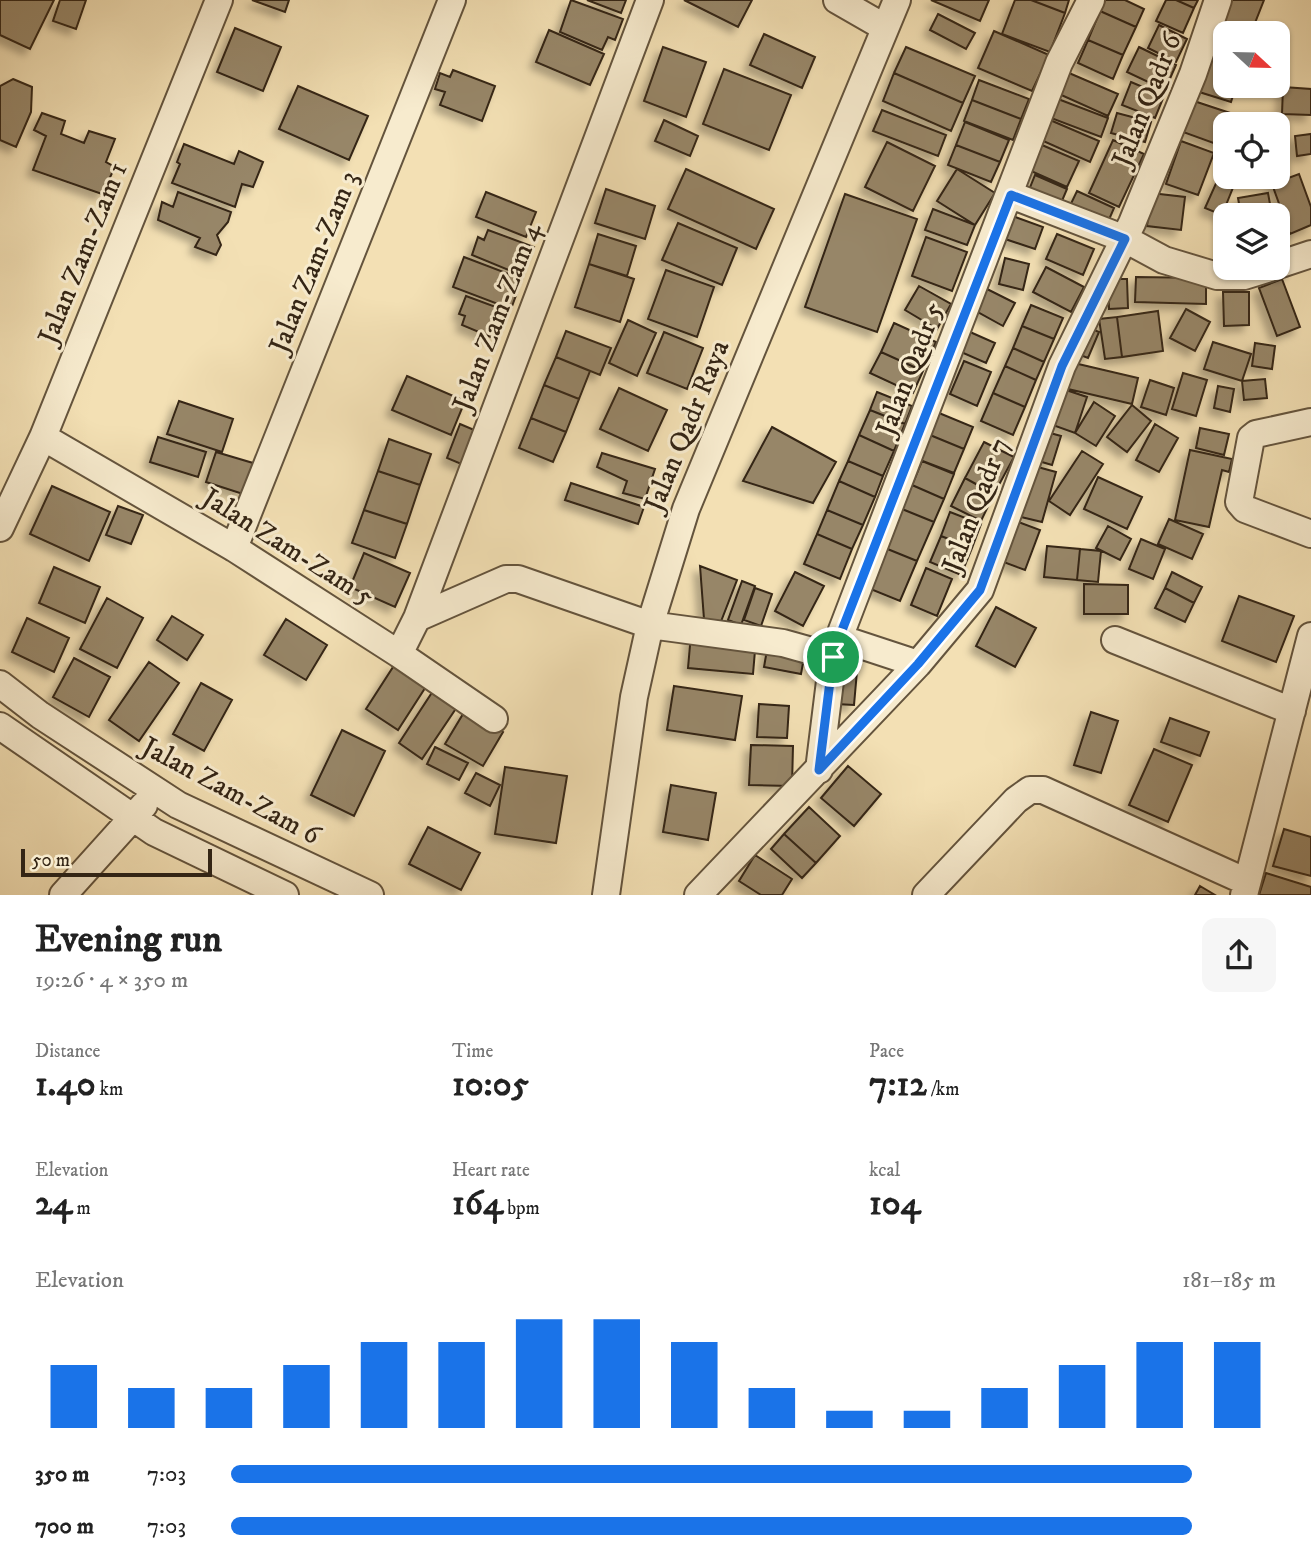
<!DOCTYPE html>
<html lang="en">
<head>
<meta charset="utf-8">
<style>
	:root { --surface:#fff; --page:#f6f6f6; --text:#222; --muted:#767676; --accent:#1a73e8 }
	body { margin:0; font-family:"IM FELL DW Pica",serif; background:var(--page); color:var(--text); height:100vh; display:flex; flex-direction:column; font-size:26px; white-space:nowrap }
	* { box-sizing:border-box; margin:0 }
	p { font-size:23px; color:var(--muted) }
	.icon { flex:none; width:38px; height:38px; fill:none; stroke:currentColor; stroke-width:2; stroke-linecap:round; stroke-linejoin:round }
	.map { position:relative; height:895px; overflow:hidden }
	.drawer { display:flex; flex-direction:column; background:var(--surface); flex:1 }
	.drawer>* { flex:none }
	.needle { width:46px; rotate:112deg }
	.fabs { position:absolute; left:1213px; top:21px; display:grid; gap:14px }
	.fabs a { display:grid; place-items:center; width:77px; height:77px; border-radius:14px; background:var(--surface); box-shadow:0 2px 5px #0004; font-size:35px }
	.scale { position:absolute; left:21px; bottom:18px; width:191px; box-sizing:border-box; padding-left:7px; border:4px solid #342515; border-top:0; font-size:19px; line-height:24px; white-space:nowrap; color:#342515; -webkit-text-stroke:5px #f7ebce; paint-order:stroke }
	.pin { position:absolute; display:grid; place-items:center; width:60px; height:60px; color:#fff; margin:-30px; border:4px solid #fff; border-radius:50%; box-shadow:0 2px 7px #0007 }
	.round { display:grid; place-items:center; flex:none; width:74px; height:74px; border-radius:14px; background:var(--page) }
	.summary { display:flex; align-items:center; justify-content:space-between; height:119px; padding:0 35px }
	h1 { font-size:38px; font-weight:700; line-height:52px }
	.figures { display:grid; grid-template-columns:repeat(3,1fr); gap:10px; height:119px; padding:7px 35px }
	.figures div { display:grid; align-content:center }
	.figures b { font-size:35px; font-weight:700 }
	.figures small { font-size:19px; font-weight:400 }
	.figures p { font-size:19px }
	.chart { height:196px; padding:14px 35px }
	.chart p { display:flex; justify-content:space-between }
	.chart svg { width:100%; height:126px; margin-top:7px; stroke:var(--accent); stroke-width:6 }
	ul { padding:0 35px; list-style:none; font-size:23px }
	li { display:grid; grid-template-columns:112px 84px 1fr; align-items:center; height:52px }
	li i { height:18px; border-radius:9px; background:var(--accent) }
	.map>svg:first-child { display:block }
	.building { fill:#978668; stroke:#342515; stroke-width:2; filter:url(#shadow) }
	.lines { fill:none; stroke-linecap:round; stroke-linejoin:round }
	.minor-casing { stroke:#64543d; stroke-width:30 }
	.minor { stroke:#f7ebce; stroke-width:26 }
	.route-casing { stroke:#fff; stroke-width:14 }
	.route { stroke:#1a73e8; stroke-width:9 }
	.labels { text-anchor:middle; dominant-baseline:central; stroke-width:6; stroke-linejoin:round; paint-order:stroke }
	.street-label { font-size:28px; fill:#342515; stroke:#f7ebce }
</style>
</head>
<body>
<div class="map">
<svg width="1311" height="895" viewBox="0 0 1311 895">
	<defs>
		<filter id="shadow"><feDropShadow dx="-6" dy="6" stdDeviation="3.5" flood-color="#0004"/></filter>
	</defs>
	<rect width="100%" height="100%" fill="#f3e0b4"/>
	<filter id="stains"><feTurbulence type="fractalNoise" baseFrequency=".00286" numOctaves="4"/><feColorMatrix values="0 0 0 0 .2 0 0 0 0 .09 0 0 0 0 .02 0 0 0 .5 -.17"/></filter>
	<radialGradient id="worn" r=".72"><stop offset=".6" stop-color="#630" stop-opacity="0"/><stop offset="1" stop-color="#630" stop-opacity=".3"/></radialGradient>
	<path class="building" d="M0,0H54L30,49L0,35Z
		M60,0H86L76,29L53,21Z
		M252,0H289L285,12Z
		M571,0L623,19L615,40L608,37L602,50L560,32Z
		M587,0H626L621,13Z
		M684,0H752L738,27Z
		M931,0H989L980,21Z
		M1015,0H1031L1065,13L1050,52L1002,34Z
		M1031,0H1069L1065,13Z
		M1105,0H1125L1144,9L1136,27L1100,11Z
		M1166,0H1176L1194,8L1183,33L1156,21Z
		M1176,0H1198L1194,8Z
		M1226,0H1264L1251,33H1245L1217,22Z
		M1100,11L1136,27L1123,55L1088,40Z
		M938,14L975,33L966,49L930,30Z
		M1159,25L1187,39L1176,62L1148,48Z
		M235,28L281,47L263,91L217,72Z
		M549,30L604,54L590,85L536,62Z
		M994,31L1049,55L1032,91L978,68Z
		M764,34L815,57L802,88L750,65Z
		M1088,40L1123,55L1113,79L1078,63Z
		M1211,44L1225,48V86H1236L1231,102L1196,91Z
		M663,47L706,62L686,117L644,101Z
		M906,47L975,76L963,103L894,73Z
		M1139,47L1176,65L1165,90L1127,72Z
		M724,69L791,95L769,150L703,124Z
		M453,70L495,86L482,121L440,105L445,92L435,89L440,73L450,77Z
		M894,73L963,103L951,131L883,101Z
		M1069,73L1118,94L1108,116L1059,94Z
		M13,79L32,87L31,112L16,147L0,140V86Z
		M979,80L1029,99L1021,119L972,100Z
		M1131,82L1164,96L1155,118L1122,105Z
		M298,86L368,116L349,160L279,129Z
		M1283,87L1311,89V115L1282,114Z
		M1058,99L1108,118L1101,137L1051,118Z
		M972,100L1021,119L1013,140L964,121Z
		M1194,101L1230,113L1219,145L1183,132Z
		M882,110L946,135L938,156L873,131Z
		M42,113L65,121L61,134L84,143L89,131L115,139L106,162L115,167L102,194L33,170L46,136L34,130Z
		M1117,113L1151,122L1145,142L1111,133Z
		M664,120L698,136L690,156L655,141Z
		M1050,120L1099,141L1090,162L1041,140Z
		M965,122L1009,140L1000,162L956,145Z
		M1287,122L1288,156L1278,157V124L1257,123Z
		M1311,134V154L1297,156L1295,136Z
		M1113,140L1144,154L1119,207L1089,193Z
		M1181,141L1214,153L1198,195L1166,184Z
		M887,142L935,166L913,211L865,187Z
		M184,144L234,164L239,151L263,162L253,187L242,184L235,207L172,183L180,164L177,162Z
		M956,145L1000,162L991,182L948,165Z
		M1042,145L1079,161L1067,187L1031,171Z
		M686,169L774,209L756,249L668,209Z
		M957,169L995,193L975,225L937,201Z
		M1299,174L1311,207V225L1290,234L1272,184Z
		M1035,175L1067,189L1059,208L1027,195Z
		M1218,179L1234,185L1222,215L1205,208Z
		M606,189L655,206L645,239L595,223Z
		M1077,191L1114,208L1105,229L1067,212Z
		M178,192L231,212L228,222L217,235L221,245L216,255L195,247L200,238L158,220L162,202L173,207Z
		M486,192L536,212L526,237L476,217Z
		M1151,193L1185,197L1181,230L1147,226Z
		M1268,193L1272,215H1241L1238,198Z
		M845,194L917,219L877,332L805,307Z
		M933,209L975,225L967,245L925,230Z
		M1007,214L1043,227L1035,249L999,237Z
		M678,223L737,248L722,285L662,260Z
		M488,230L534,247L523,276L472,255L478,237L484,240Z
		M598,234L636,246L627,276L589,264Z
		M1057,234L1094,249L1083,275L1046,259Z
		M926,237L967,252L952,291L912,276Z
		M464,257L522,279L511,309L453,287Z
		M1005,258L1029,264L1023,290L999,284Z
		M589,264L634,279L620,322L575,307Z
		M1046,267L1084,287L1071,312L1033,292Z
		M666,270L714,287L697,337L648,319Z
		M1136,277L1206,278V304L1135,302Z
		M1108,279H1127L1128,308L1109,309Z
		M1282,279L1300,327L1277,336L1259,288Z
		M919,286L951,304L937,329L905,310Z
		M987,289L1015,303L1003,326L976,311Z
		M1223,292H1249V325L1224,326Z
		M466,296L504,310L493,338L462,325L465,316L459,314Z
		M1031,305L1063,318L1054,339L1022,326Z
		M1186,309L1210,322L1195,351L1170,338Z
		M1158,311L1163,351L1122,357L1117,317Z
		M1117,317L1122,357L1105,359L1099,319Z
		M628,320L656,333L637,376L609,363Z
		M894,323L936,342L923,371L881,352Z
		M1022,326L1054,339L1044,362L1013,348Z
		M1087,327L1099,332L1088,358L1075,353Z
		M566,331L611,348L600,375L556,357Z
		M664,332L703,348L687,389L647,373Z
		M970,332L995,343L986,363L961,352Z
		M1213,342L1251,354L1242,381L1204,369Z
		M1255,343L1275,346L1272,369L1252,366Z
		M1013,348L1044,362L1036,380L1005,366Z
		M881,352L923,371L913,393L870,373Z
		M556,357L590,371L579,399L544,385Z
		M964,361L991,372L977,406L950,394Z
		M1074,363L1138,378L1132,404L1068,389Z
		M1005,366L1036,380L1025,407L993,393Z
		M1183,373L1207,380L1196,416L1172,409Z
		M407,376L465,401L451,435L392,410Z
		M1265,379L1267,398L1244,400L1242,381Z
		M1150,380L1174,388L1166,415L1141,407Z
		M544,385L579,399L566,432L531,418Z
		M1218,386L1234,389L1230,412L1214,408Z
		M619,388L667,410L648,451L600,429Z
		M1060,388L1087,397L1075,433L1047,423Z
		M877,392L912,406L905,424L870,410Z
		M993,393L1025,407L1013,435L981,421Z
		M179,401L233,419L222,452L167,434Z
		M1094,402L1115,416L1096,446L1075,433Z
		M1132,405L1151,421L1127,452L1107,437Z
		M870,410L905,424L894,451L859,435Z
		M939,413L973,427L964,449L930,435Z
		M531,418L566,432L553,462L519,448Z
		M460,424L479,432L466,466L447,458Z
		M1155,424L1178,438L1159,472L1136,460Z
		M772,427L836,462L813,503L743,481Z
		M1200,428L1229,434L1224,455L1196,448Z
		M1043,431L1061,436L1052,465L1035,460Z
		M859,435L894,451L883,476L848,461Z
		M930,435L964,449L954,473L920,460Z
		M158,437L206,452L198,477L150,462Z
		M389,439L431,454L420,485L378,471Z
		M984,442L1014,457L994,494L965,478Z
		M1190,450L1232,459L1229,472L1222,470L1209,527L1175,520Z
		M1082,451L1103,464L1070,515L1049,501Z
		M216,452L253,463L243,494L206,482Z
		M602,453L655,469L645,499L623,493L627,481L597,467Z
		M848,461L883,476L875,497L839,481Z
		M922,461L954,474L944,499L912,485Z
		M1034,466L1056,472L1042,522L1021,517Z
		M378,471L420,485L407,524L364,510Z
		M1098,477L1142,497L1127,529L1084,509Z
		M965,478L994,494L981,521L951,506Z
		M839,481L875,497L863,525L827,510Z
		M571,483L644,507L638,524L565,500Z
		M912,485L944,499L934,522L902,509Z
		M52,486L110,512L89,561L30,534Z
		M118,506L143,515L131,544L106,535Z
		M902,509L934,522L917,561L885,548Z
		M364,510L407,524L395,558L352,543Z
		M827,510L863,525L852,549L817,534Z
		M950,512L981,524L972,548L941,536Z
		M1169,519L1203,534L1192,559L1158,544Z
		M1013,520L1040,530L1025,570L998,560Z
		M1108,526L1131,539L1120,560L1096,548Z
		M817,534L852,549L840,579L804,564Z
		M941,536L972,548L961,575L930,562Z
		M1141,539L1165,549L1153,579L1129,569Z
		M1047,546L1080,549L1077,580L1044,577Z
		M885,548L917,561L900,601L868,588Z
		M1080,549L1101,551L1098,582L1077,580Z
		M364,553L410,573L395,607L350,587Z
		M700,566L737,580L720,624L704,619Z
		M54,567L100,587L85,623L39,603Z
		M926,568L952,579L937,616L911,605Z
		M795,572L824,586L803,626L775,611Z
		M1172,572L1202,587L1194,603L1165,588Z
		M742,581L755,586L741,625L728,620Z
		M1084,584L1128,585V614H1084Z
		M755,588L772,594L761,626L744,620Z
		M1165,588L1194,603L1185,622L1155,608Z
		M1239,596L1294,616L1276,662L1222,641Z
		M107,598L143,618L117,668L80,649Z
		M996,607L1036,628L1015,667L976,646Z
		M172,616L203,635L187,660L157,640Z
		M27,618L69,638L54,672L12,652Z
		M286,619L327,645L306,680L264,655Z
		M691,634L756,639L753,674L688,668Z
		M768,644L805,652L801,674L764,667Z
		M74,658L110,677L89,717L53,697Z
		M149,662L179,683L139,741L109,720Z
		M395,664L427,685L398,730L366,709Z
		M839,669L857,671L854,705L836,704Z
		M201,683L232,700L204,751L173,734Z
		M674,686L742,696L735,740L667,730Z
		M433,691L457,707L422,759L399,743Z
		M759,704L789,706L787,738L757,737Z
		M466,709L503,732L483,766L445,744Z
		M1091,712L1118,721L1101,773L1074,765Z
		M1170,718L1209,732L1200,756L1161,742Z
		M342,730L385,751L354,816L311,795Z
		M751,745L793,746L792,786L749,785Z
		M435,747L468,763L459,780L427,764Z
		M1154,749L1192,765L1168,822L1129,805Z
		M848,766L881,794L854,826L821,798Z
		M505,767L567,776L556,843L495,834Z
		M476,773L500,785L490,806L465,793Z
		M671,785L716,793L708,840L663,832Z
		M809,807L840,836L816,863L784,834Z
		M428,827L480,853L461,890L409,864Z
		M1284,829L1311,837V876L1273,866Z
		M784,834L816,863L802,878L771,849Z
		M755,855L792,879L782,895H761L739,881Z
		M1266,873L1311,887V895H1259Z
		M1200,886L1215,895H1195Z"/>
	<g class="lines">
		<defs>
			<path id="minor" d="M837,0L884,27
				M1011,195L1125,239L1164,260L1217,276H1244L1270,268
				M1278,265L1311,254
				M1311,422L1256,434L1251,438L1239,502L1245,509L1311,534
				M43,437L234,548L399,654L494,719
				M0,528L43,437L219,0
				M234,548L452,0
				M417,618L506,579H518L650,625L783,643L833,657
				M839,638L918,664
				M1115,640L1292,711
				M399,654L417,618L650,0
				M0,684L40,715L178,805L370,895
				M0,726L154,832L285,895
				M819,770L833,657L839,638L1059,63L1091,0
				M63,895L144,805
				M606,895L634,697L650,625L686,509L897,0
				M698,895L918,664L980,590L1062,366L1132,223L1193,74L1218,0
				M926,895L1016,800L1030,790H1043L1247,882
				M1244,895L1311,636"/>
		</defs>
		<use href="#minor" class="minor-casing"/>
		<use href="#minor" class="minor"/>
	</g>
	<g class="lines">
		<defs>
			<path id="route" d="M1011,195L1125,239L1062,366L980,590L918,664L819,770L833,657L839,638Z"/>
		</defs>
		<use href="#route" class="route-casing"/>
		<use href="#route" class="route"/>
	</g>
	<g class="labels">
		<g class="street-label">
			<text transform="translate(1147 100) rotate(-68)">Jalan Qadr 6</text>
			<text transform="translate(83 253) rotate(-68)">Jalan Zam-Zam 1</text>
			<text transform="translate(314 262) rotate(-68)">Jalan Zam-Zam 3</text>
			<text transform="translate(497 317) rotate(-69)">Jalan Zam-Zam 4</text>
			<text transform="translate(910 369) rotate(-69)">Jalan Qadr 5</text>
			<text transform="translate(687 426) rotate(-68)">Jalan Qadr Raya</text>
			<text transform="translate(976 505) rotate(-69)">Jalan Qadr 7</text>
			<text transform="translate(288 547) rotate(32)">Jalan Zam-Zam 5</text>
			<text transform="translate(231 791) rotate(28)">Jalan Zam-Zam 6</text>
		</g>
	</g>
	<rect width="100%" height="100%" filter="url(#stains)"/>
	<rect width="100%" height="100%" fill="url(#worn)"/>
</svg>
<div class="fabs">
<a><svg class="needle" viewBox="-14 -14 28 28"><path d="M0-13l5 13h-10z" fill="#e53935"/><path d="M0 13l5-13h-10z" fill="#767676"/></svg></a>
<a><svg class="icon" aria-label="locate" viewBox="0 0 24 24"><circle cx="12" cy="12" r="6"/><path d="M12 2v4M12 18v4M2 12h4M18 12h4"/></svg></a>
<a><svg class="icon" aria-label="layers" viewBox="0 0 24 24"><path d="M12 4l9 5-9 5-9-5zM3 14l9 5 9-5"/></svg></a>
</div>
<div class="scale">50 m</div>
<div class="pin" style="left:833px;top:657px;background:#1e9e55"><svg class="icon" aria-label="arrive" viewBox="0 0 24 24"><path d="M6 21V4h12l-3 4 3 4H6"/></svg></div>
</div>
<section class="drawer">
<div class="summary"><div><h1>Evening run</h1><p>19:26 · 4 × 350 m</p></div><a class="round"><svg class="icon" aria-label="share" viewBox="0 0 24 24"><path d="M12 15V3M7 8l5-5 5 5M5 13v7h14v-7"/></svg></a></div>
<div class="figures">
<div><p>Distance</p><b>1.40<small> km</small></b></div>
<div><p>Time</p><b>10:05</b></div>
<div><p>Pace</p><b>7:12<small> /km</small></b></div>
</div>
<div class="figures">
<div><p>Elevation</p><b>24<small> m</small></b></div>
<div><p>Heart rate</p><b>164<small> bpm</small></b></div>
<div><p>kcal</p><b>104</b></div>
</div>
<div class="chart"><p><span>Elevation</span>181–185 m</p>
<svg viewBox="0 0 160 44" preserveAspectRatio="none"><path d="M5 44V22M15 44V30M25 44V30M35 44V22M45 44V14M55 44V14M65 44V6M75 44V6M85 44V14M95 44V30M105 44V38M115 44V38M125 44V30M135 44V22M145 44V14M155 44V14"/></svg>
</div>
<ul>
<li><b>350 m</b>7:03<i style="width:92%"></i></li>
<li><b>700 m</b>7:03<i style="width:92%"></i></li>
</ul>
</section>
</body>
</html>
